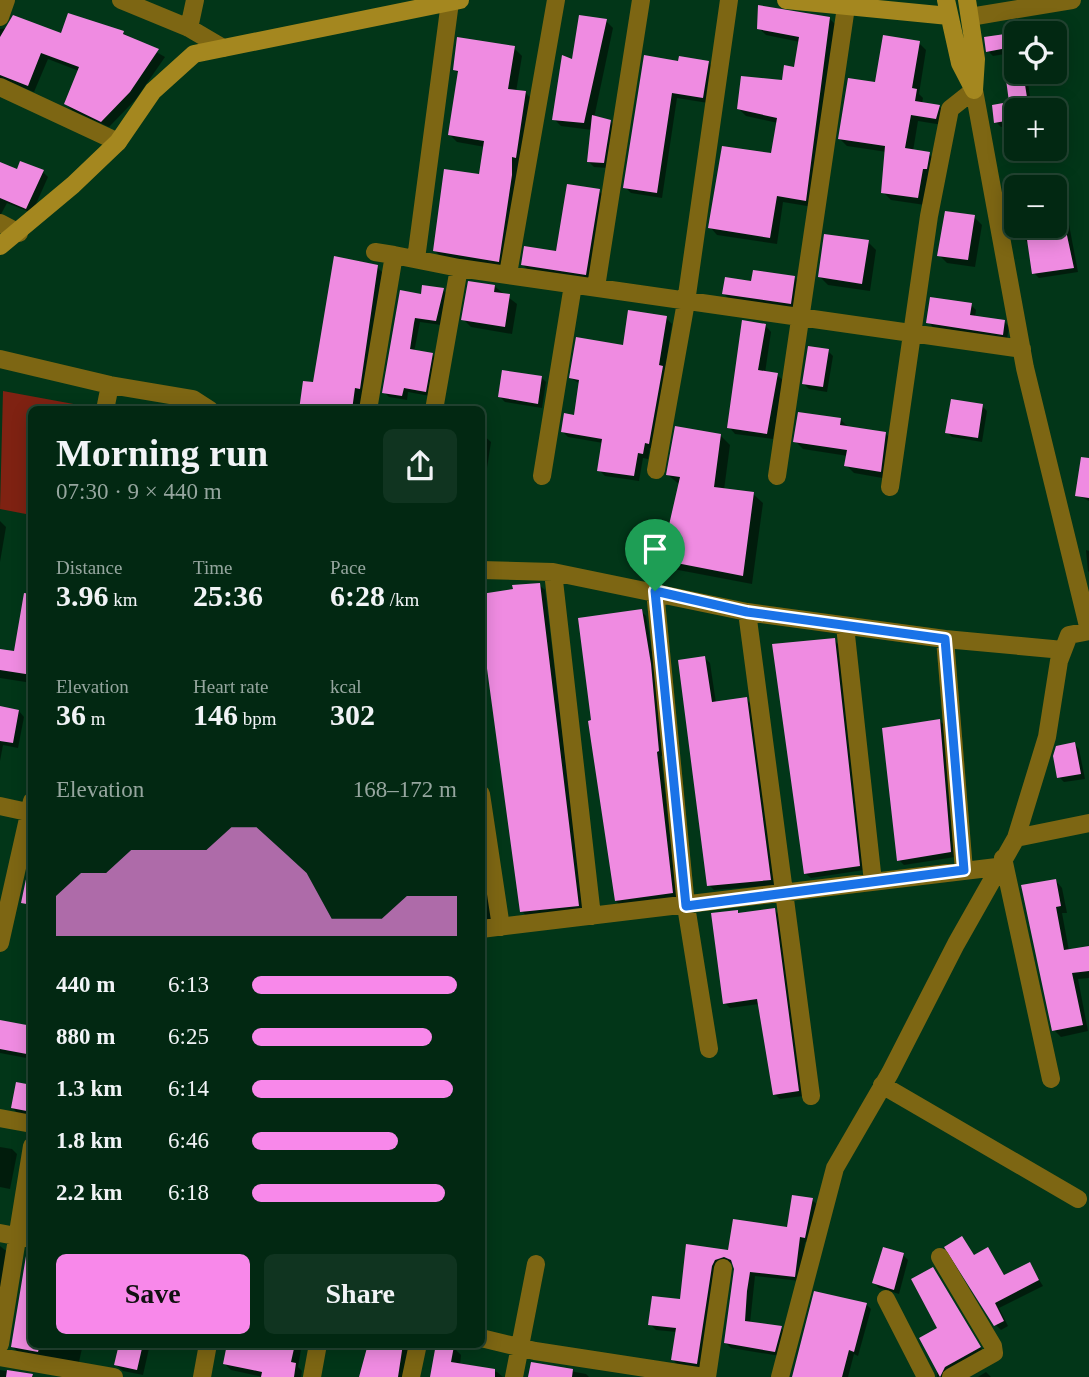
<!DOCTYPE html>
<html lang="en">
<head>
<meta charset="utf-8">
<style>
	:root { --surface:#022812; --page:#103420; --text:#f1f3f6; --muted:#96a69f; --line:#234432; --accent:#f888ea }
	body { margin:0; font-family:"Times New Roman",serif; background:var(--page); color:var(--text); height:100vh; display:flex; flex-direction:column; font-size:26px; white-space:nowrap }
	* { box-sizing:border-box; margin:0 }
	p { font-size:23px; color:var(--muted) }
	.icon { flex:none; width:38px; height:38px; fill:none; stroke:currentColor; stroke-width:2; stroke-linecap:round; stroke-linejoin:round }
	.map { position:relative; flex:1; overflow:hidden }
	.details { position:absolute; left:28px; top:406px; width:457px; height:942px; display:flex; flex-direction:column; background:var(--surface); border-radius:10px; box-shadow:0 4px 18px #0003,0 0 0 2px var(--line) }
	.details>* { flex:none }
	.buttons { position:absolute; left:1004px; top:21px; display:grid; gap:14px }
	.buttons a { display:grid; place-items:center; width:63px; height:63px; border-radius:10px; background:var(--surface); box-shadow:0 4px 18px #0003,0 0 0 2px var(--line); font-size:35px }
	.pin { position:absolute; display:grid; place-items:center; width:60px; height:60px; color:#fff; margin:-72px -30px; border-radius:50% 50% 50% 0; rotate:-45deg; box-shadow:0 0 7px #0007 }
	.pin .icon { rotate:45deg }
	.round { display:grid; place-items:center; flex:none; width:74px; height:74px; border-radius:10px; background:var(--page) }
	.summary { display:flex; align-items:center; justify-content:space-between; height:119px; padding:0 28px }
	h1 { font-size:38px; font-weight:700; line-height:52px }
	.metrics { display:grid; grid-template-columns:repeat(3,1fr); gap:10px; height:119px; padding:7px 28px }
	.metrics div { display:grid; align-content:center }
	.metrics b { font-size:30px; font-weight:700 }
	.metrics small { font-size:19px; font-weight:400 }
	.metrics p { font-size:19px }
	.chart { height:196px; padding:14px 28px }
	.chart p { display:flex; justify-content:space-between }
	.chart svg { width:100%; height:126px; margin-top:7px; fill:var(--accent); opacity:.7 }
	.cta { display:flex; gap:14px; margin-top:auto; padding:14px 28px }
	.cta a { flex:1; height:80px; border-radius:10px; background:var(--accent); color:#111; font-size:28px; font-weight:700; line-height:80px; text-align:center }
	.cta a+a { background:var(--page); color:var(--text) }
	ul { padding:0 28px; list-style:none; font-size:23px }
	li { display:grid; grid-template-columns:112px 84px 1fr; align-items:center; height:52px }
	li i { height:18px; border-radius:9px; background:var(--accent) }
	.map>svg:first-child { display:block }
	.green { fill:#7f2212 }
	.shadow { fill:#0007 }
	.building { fill:#ef8be1 }
	.lines { fill:none; stroke-linecap:round; stroke-linejoin:round }
	.street { stroke:#7d6613; stroke-width:18 }
	.secondary { stroke:#a4871f; stroke-width:18 }
	.route-casing { stroke:#fff; stroke-width:14 }
	.route { stroke:#1a73e8; stroke-width:9 }
</style>
</head>
<body>
<div class="map">
<svg width="1089" height="1377" viewBox="0 0 1089 1377">
	<rect width="100%" height="100%" fill="#023618"/>
	<path class="green" d="M3,391L79,405V409L32,410L31,515L0,509Z"/>
	<path class="shadow" d="M830,19L837,26L813,207L783,202L777,244L717,235L710,227L773,155L778,123L746,116L739,109L783,82L795,69L800,42L766,35L759,28Z
		M606,21L613,28L594,118L610,121L615,126L608,168L594,167L589,162L592,130L561,126L554,119L573,61Z
		M1060,25L1065,30L1067,43L1055,45V33H1036V28Z
		M8,28L62,35L123,33L165,57L136,99L109,127L73,111L66,104L79,71L48,59L34,92L0,78V29Z
		M1005,36L1010,41L1011,53L993,56L988,51Z
		M919,43L926,50L919,94L923,98L922,104L939,106L946,114L943,125L918,121L913,151L929,154L936,161L925,205L891,200L883,192L887,152L847,146L840,139L876,84Z
		M514,48L522,56L516,92L526,93L533,101L506,269L442,258L434,250L480,176L485,147L457,142L450,135L459,74L454,69Z
		M708,62L714,68L708,103L677,98L662,198L631,193L625,187L679,63Z
		M1017,67V72H1040L1041,81L1028,83L1032,110H1017V125L1001,127L996,122L1011,103L1006,69Z
		M0,164L18,171L43,172L48,177L32,213L7,203L0,216Z
		M599,191L605,197L592,280L529,271L523,265L558,253Z
		M1062,209L1067,214L1078,272L1039,278L1034,273L1029,244L1023,238L1021,226H1055V210Z
		M974,217L982,225L975,267L947,263L939,255Z
		M868,242L876,250L870,291L828,285L820,277Z
		M377,267L384,274L367,395L362,394L360,410H301Z
		M794,277L799,282L795,308L729,299L724,294L753,283Z
		M494,286L517,304L512,334L471,327L463,319Z
		M443,290L448,295L441,325L420,322L414,352L432,354L437,359L430,396L408,392L407,400L389,397L384,392L422,296Z
		M971,305L976,310L975,317L1004,321L1009,327L1007,339L933,327L928,322Z
		M666,318L672,324L665,370L668,373L655,448H650L648,459L643,458L639,481L605,476L599,470L603,443L568,437L563,432L575,417L580,384L571,378Z
		M765,325L771,332L765,373L777,375L784,381L773,439L735,434L729,427Z
		M828,351L833,356L827,392L809,389L804,384Z
		M541,377L546,382L542,408L505,402L500,397Z
		M982,406L987,411L982,442L952,437L947,432Z
		M841,420L849,428L886,434L894,442L888,479L854,473L846,465L848,456L803,449L795,441Z
		M481,433L491,442L485,481L481,480Z
		M720,435L730,445L724,490L753,494L763,503L752,584L673,569L663,559L680,485L668,475Z
		M1089,473V501L1077,495Z
		M0,521L6,527L0,562Z
		M1086,550L1089,551V572L1088,571Z
		M32,559V683L0,678V651L16,653Z
		M539,585L545,590L584,910L527,917L522,911L481,595Z
		M641,611L646,616L655,670L664,756H661L677,898L621,906L616,901Z
		M834,640L839,645L864,870L811,878L805,873Z
		M705,658L710,663L716,703L746,699L751,704L775,885L714,890L709,885Z
		M0,708L19,711L24,717L18,748L3,745L0,761Z
		M940,721L945,726L955,857L904,865L899,860Z
		M1074,744L1079,749L1085,779L1064,782L1059,777Z
		M481,849L492,921L481,923Z
		M1056,881L1062,888L1067,913H1062L1069,951L1089,948V978L1078,979L1088,1031L1061,1037L1054,1030Z
		M774,909L779,915L803,1096L780,1099L774,1094L759,1004L730,1008L725,1003L737,911L740,915Z
		M0,1022L32,1028V1059L0,1053Z
		M32,1087V1117L19,1114L12,1108Z
		M0,1147L12,1149L17,1154L10,1189L0,1187Z
		M812,1200L818,1205L810,1243L805,1242L800,1281L755,1276L750,1323L781,1328L786,1334L780,1356L731,1348L725,1342L736,1269L733,1263L725,1262L702,1369L678,1365L673,1360L677,1332L656,1330L650,1324L681,1301L688,1246L730,1252L788,1229Z
		M0,1246L10,1254L0,1290Z
		M988,1250L1005,1276L1029,1264L1043,1286L999,1308L1008,1326L1001,1330L996,1325L975,1257Z
		M903,1255L908,1260L899,1294L879,1288L874,1283Z
		M932,1269L984,1353L946,1377H937L939,1328Z
		M816,1293L866,1304L871,1309L858,1356L854,1354L848,1377H792Z
		M32,1344H83L79,1362L19,1353L13,1347Z
		M119,1344H150L143,1375L123,1371L116,1365Z
		M229,1344H302L298,1367L302,1371L301,1377H263L231,1370L225,1364Z
		M369,1344H409L404,1377H360Z
		M453,1347L461,1355L460,1365L497,1372L503,1377H432Z
		M532,1364L586,1374L589,1377H530Z
		M0,1370L32,1376L33,1377H0Z
		M986,1372L991,1377H978Z"/>
	<path class="building" d="M758,5L830,17L806,201L777,196L770,238L708,228L722,146L771,153L777,118L737,109L741,76L782,80L784,65L794,67L799,37L757,29Z
		M68,13L124,31L123,34L159,49L130,92L101,122L64,104L79,67L41,53L28,86L0,75V37L13,15L61,33Z
		M579,15L607,19L584,123L552,120L562,55L572,59Z
		M1005,34L1007,48L986,52L984,37Z
		M883,35L920,41L912,88L917,89L915,101L940,105L936,119L911,115L905,148L930,152L927,169H923L918,198L881,193L885,146L838,139L848,78L875,82Z
		M457,37L515,46L508,89L526,91L516,158L512,157V175L499,262L433,251L444,169L479,174L484,141L448,135L458,71L453,70Z
		M644,55L678,61L679,56L709,61L703,98L672,93L657,193L623,188Z
		M1005,72H1023L1029,110H1017V119L994,123L992,105L1009,102Z
		M592,115L611,120L604,163L587,162Z
		M20,161L44,170L26,209L0,198V162L17,169Z
		M567,184L600,189L586,275L521,265L524,246L556,251Z
		M945,211L975,215L968,260L937,256Z
		M1025,226H1065L1074,268L1032,274Z
		M824,234L869,240L862,284L818,277Z
		M334,256L378,265L360,389L355,388L352,410H299L303,381L313,382Z
		M753,270L795,276L791,304L722,294L725,277L751,281Z
		M468,281L495,285L494,292L510,294L505,327L461,320Z
		M422,285L444,288L436,321L415,318L414,323L410,349L433,353L426,392L404,388L402,396L382,393L400,290L421,294Z
		M930,297L972,303L970,315L1005,320L1003,335L926,323Z
		M628,310L667,316L659,365L663,366L649,444L645,443L643,454L638,453L634,476L597,471L602,439L561,432L564,413L574,415L579,380L569,378L576,337L623,345Z
		M742,320L766,324L758,370L778,373L767,434L727,428Z
		M808,346L829,349L823,387L802,384Z
		M502,370L542,376L538,404L498,397Z
		M951,399L983,404L978,438L945,433Z
		M798,412L841,418L840,425L886,432L881,472L844,466L847,450L793,442Z
		M675,426L721,434L714,487L754,492L743,576L661,560L680,477L666,475Z
		M1081,457L1089,458V498L1075,496Z
		M540,583L579,906L520,912L483,639L481,594L513,589L512,585Z
		M24,593L32,594V675L0,670V649L14,651Z
		M642,609L651,664L659,751L657,752L673,893L615,901L588,721L591,720L578,618Z
		M835,638L860,866L804,874L772,644Z
		M705,656L712,702L747,697L771,880L707,886L678,660Z
		M0,706L19,710L13,743L0,741Z
		M940,719L951,852L897,861L882,728Z
		M1075,742L1081,774L1057,778L1053,756L1056,746Z
		M30,860H32V905L21,903Z
		M1056,879L1061,906L1056,907L1064,950L1089,946V971L1072,973L1083,1025L1052,1031L1021,885Z
		M775,908L799,1091L773,1095L757,999L723,1004L711,913L738,910V913Z
		M0,1020L32,1026V1055L0,1049Z
		M16,1082L32,1085V1112L11,1108Z
		M792,1195L813,1198L805,1238L800,1237L795,1277L750,1272L747,1291L745,1321L782,1326L775,1352L724,1343L734,1269L731,1260L724,1257L715,1260L712,1266L697,1364L671,1360L676,1328L648,1325L652,1296L680,1299L686,1244L728,1250L733,1219L787,1227Z
		M962,1236L974,1255L988,1247L1004,1275L1030,1262L1039,1280L995,1303L1004,1321L994,1326L944,1247Z
		M883,1247L904,1253L894,1290L872,1283Z
		M27,1250H32V1344H40L38,1352L11,1347Z
		M933,1267L981,1347L945,1367L940,1377L919,1338L937,1328L911,1279Z
		M814,1291L867,1303L854,1352L849,1350L842,1377H792Z
		M119,1344H143L137,1370L114,1365Z
		M227,1344H295L291,1362L296,1363L294,1377H261L262,1372L223,1364Z
		M368,1344H403L398,1377H359Z
		M436,1344L454,1346L451,1362L495,1369V1377H430Z
		M531,1362L573,1369L572,1377H528Z
		M7,1370L33,1374L32,1377H6Z"/>
	<g class="lines">
		<path class="street" d="M121,0L189,28L223,48
			M0,17L6,0
			M970,17L1072,0
			M189,28L195,0
			M0,87L118,142
			M0,223L19,233
			M375,252L394,255
			M416,259L450,2
			M508,274L556,0
			M596,287L641,0
			M0,359L110,385L193,399L210,410
			M105,410L110,385
			M368,410L394,255L459,268L1022,349
			M434,410L459,268
			M656,470L686,302L729,0
			M542,476L573,285
			M777,476L846,7
			M890,487L929,216L950,109L974,90L1025,368L1089,630
			M481,570L553,572L747,612L945,639L964,870
			M553,572L592,916
			M655,591L686,906L709,1049
			M747,612L811,1096
			M845,626L873,882
			M945,639L1063,650
			M481,794L501,927
			M0,806L32,813
			M1016,838L1089,823
			M1003,858L1051,1079
			M481,929L997,867
			M0,943L32,801
			M882,1085L1078,1199
			M0,1118L32,1124
			M0,1233L32,1239
			M940,1257L993,1346L994,1353L951,1377
			M886,1299L926,1377
			M481,1338L535,1351L704,1377
			M0,1344L32,1146
			M0,1357L114,1377
			M202,1377L208,1344
			M312,1377L318,1344
			M411,1377L418,1344
			M514,1377L536,1264
			M707,1377L723,1268
			M780,1377L835,1168L890,1073L956,944L1016,838L1047,737L1059,661L1069,635L1089,631"/>
		<path class="secondary" d="M786,0L949,16
			M946,0L960,63L974,90
			M967,0L976,59L974,90
			M0,246L73,185L118,142L153,91L194,54L460,0"/>
	</g>
	<g class="lines">
		<defs>
			<path id="route" d="M655,591L747,612L945,639L964,870L686,906Z"/>
		</defs>
		<use href="#route" class="route-casing"/>
		<use href="#route" class="route"/>
	</g>
</svg>
<div class="buttons">
<a><svg class="icon" aria-label="locate" viewBox="0 0 24 24"><circle cx="12" cy="12" r="6"/><path d="M12 2v4M12 18v4M2 12h4M18 12h4"/></svg></a>
<a>+</a>
<a>−</a>
</div>
<div class="pin" style="left:655px;top:591px;background:#1e9e55"><svg class="icon" aria-label="arrive" viewBox="0 0 24 24"><path d="M6 21V4h12l-3 4 3 4H6"/></svg></div>
<section class="details">
<div class="summary"><div><h1>Morning run</h1><p>07:30 · 9 × 440 m</p></div><a class="round"><svg class="icon" aria-label="share" viewBox="0 0 24 24"><path d="M12 15V3M7 8l5-5 5 5M5 13v7h14v-7"/></svg></a></div>
<div class="metrics">
<div><p>Distance</p><b>3.96<small> km</small></b></div>
<div><p>Time</p><b>25:36</b></div>
<div><p>Pace</p><b>6:28<small> /km</small></b></div>
</div>
<div class="metrics">
<div><p>Elevation</p><b>36<small> m</small></b></div>
<div><p>Heart rate</p><b>146<small> bpm</small></b></div>
<div><p>kcal</p><b>302</b></div>
</div>
<div class="chart"><p><span>Elevation</span>168–172 m</p>
<svg viewBox="0 0 160 44" preserveAspectRatio="none"><path d="M0 44V30L10 22L20 22L30 14L40 14L50 14L60 14L70 6L80 6L90 14L100 22L110 38L120 38L130 38L140 30L150 30L160 30V44z"/></svg>
</div>
<ul>
<li><b>440 m</b>6:13<i style="width:100%"></i></li>
<li><b>880 m</b>6:25<i style="width:88%"></i></li>
<li><b>1.3 km</b>6:14<i style="width:98%"></i></li>
<li><b>1.8 km</b>6:46<i style="width:71%"></i></li>
<li><b>2.2 km</b>6:18<i style="width:94%"></i></li>
</ul>
<div class="cta"><a>Save</a><a>Share</a></div>
</section>
</div>
</body>
</html>
